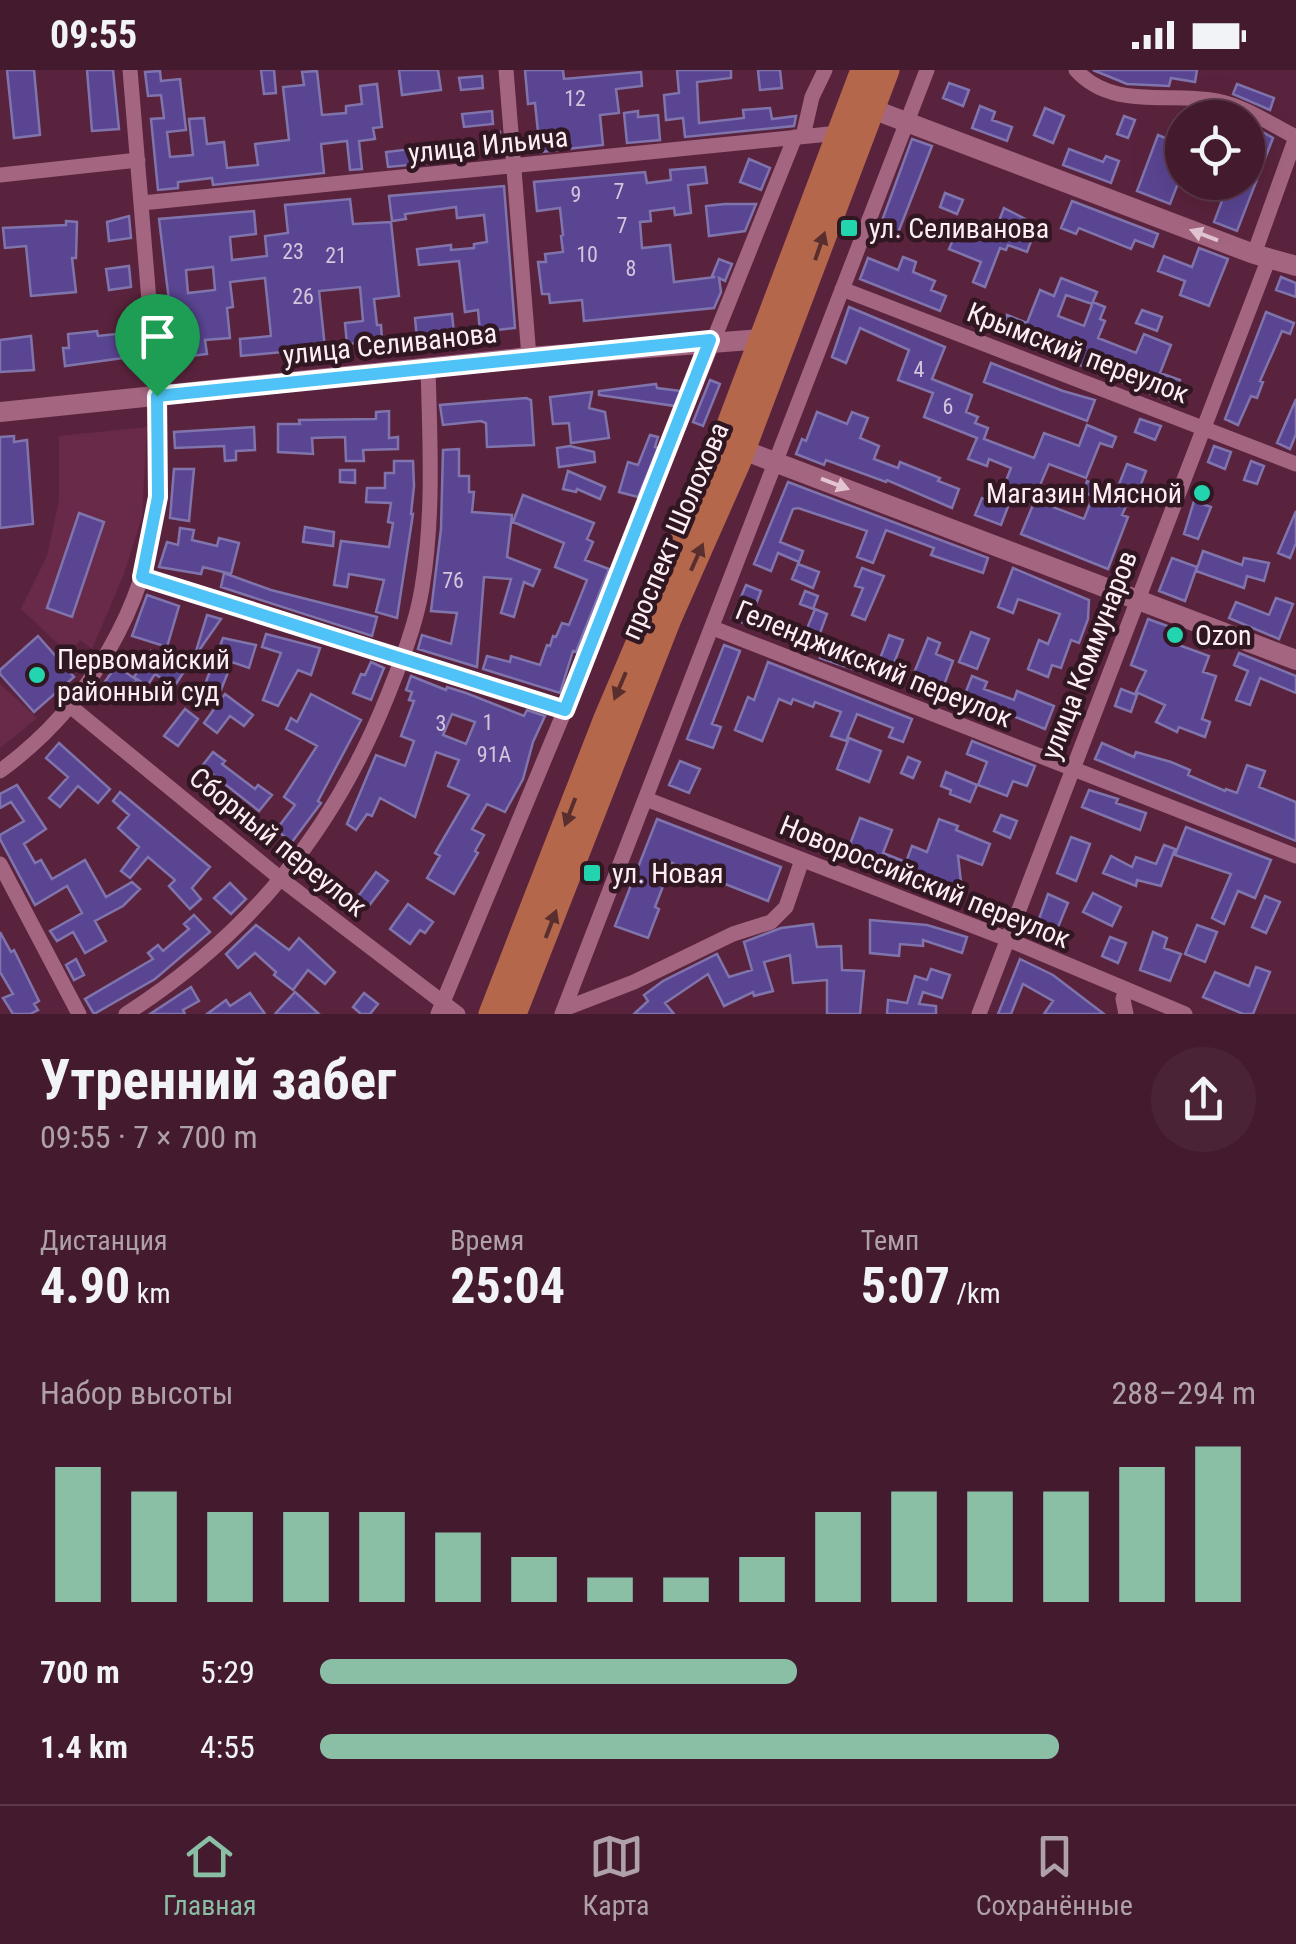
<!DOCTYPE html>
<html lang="ru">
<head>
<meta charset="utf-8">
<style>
	:root { --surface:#441a2e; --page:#4b2336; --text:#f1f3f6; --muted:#afa1aa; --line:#5c384a; --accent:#8abfa5 }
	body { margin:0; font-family:"Roboto Condensed",sans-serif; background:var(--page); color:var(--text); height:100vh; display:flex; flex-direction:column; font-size:38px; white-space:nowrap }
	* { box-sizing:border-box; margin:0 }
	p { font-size:32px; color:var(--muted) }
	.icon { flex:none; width:55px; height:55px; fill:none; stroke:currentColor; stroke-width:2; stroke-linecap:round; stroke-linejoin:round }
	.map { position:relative; height:944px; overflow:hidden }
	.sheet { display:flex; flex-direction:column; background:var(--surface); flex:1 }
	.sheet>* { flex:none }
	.fabs { position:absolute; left:1165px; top:30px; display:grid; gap:20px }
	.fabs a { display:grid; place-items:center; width:100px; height:100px; border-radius:50%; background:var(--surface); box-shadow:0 10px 40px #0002,0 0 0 2px var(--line); font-size:50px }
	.pin { position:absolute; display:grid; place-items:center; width:85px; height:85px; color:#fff; margin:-102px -42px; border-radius:50% 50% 50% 0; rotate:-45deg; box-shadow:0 0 10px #0007 }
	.pin .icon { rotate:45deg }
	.round { display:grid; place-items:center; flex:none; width:105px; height:105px; border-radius:52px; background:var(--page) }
	.summary { display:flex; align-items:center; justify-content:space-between; height:170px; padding:0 40px }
	h1 { font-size:55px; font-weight:700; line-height:75px }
	.stats { display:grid; grid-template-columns:repeat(3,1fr); gap:15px; height:170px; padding:10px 40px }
	.stats div { display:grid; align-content:center }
	.stats b { font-size:50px; font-weight:700 }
	.stats small { font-size:28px; font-weight:400 }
	.stats p { font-size:28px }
	.chart { height:280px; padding:20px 40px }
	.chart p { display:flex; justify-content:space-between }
	.chart svg { width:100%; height:180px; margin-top:10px; stroke:var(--accent); stroke-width:6 }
	ul { padding:0 40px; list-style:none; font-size:32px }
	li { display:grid; grid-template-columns:160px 120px 1fr; align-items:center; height:75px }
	li i { height:25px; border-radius:12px; background:var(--accent) }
	.status { display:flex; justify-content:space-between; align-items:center; height:70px; padding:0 50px; background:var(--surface); direction:ltr }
	.status svg { height:28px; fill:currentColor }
	.tabs { display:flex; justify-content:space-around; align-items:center; height:140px; border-top:2px solid var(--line); background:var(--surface); font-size:28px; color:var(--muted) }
	.tabs a { display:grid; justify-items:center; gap:5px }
	.tabs .selected { color:var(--accent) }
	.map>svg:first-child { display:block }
	.built { fill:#682a48 }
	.building { fill:#5a4592; stroke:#8074ad; stroke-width:2.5; fill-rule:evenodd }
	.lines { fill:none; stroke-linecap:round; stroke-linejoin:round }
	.minor { stroke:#a46580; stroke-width:15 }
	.tertiary { stroke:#a46580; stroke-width:20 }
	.primary { stroke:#b5674b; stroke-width:25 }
	.oneway { fill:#e2c5d1 }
	.oneway2 { fill:#582f2e }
	.route-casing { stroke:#fff; stroke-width:20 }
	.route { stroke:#4fc3f7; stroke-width:12 }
	.poi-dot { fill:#23d5af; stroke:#301722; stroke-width:4 }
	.labels { text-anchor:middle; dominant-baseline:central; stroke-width:9; stroke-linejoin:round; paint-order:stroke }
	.number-label { font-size:22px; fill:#d4c4dc }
	.street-label { font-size:28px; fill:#fdeef4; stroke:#301722 }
	.poi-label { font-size:28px; fill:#fdeef4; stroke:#301722; text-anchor:start }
</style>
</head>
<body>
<div class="status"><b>09:55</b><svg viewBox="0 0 49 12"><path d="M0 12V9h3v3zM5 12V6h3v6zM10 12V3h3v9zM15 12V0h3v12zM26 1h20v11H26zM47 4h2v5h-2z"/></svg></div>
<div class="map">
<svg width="1296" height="944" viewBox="0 0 1296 944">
	<rect width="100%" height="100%" fill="#5a233d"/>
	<path class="built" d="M147,357L142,447L124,504L92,579L80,570L69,584L21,539L47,486L59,430V366Z
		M0,614L37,648L0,678Z"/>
	<path class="building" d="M7,0H34L40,65L14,68Z
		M87,0H113L119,59L92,61Z
		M261,0H274L276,23L264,24Z
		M399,0H438L441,20L402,25Z
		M525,0H563L564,9L641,2L642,16L616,19L619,43L600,45L603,75L540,82L535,33L528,34Z
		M677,0H731V8L697,12L699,53L744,48L743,40L770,38L772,49L796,46L794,56L685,67L683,48L666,50L664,25L679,23Z
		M758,0H780L782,18L760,20Z
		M1093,0H1197L1195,12L1171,8L1169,16L1127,14Z
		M160,1L161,11L180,9L186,60L167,62L170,87L193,85L189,49L204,48L207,74L224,72L227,98L258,95L255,74L289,70L283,17L304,15L302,2L317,1L322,45L346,43V36L362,34L360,16L377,14L382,57L373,58L375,69L359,71L362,99L350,100L347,71L321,74L324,103L213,115L212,108L178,112V118L158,120L151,49L164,48L161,25L148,26L145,2Z
		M482,6L483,18L461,20L459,8Z
		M949,13L969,20L963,36L943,28Z
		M1237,14L1274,28L1270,40L1233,24Z
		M980,36L995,42L992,50L1012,57L1007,71L972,58Z
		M1045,38L1064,46L1053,73L1034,65Z
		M492,41L493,54L464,57L462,44Z
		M638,41V47L658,45L660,70L627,73L624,43Z
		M1124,46L1135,50L1128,68L1117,64Z
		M1252,56L1273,68L1237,161L1214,152L1229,112H1248V68Z
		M500,62L501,84L489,86L487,64Z
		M1158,65L1182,75V103L1170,134L1137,121Z
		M912,69L932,76L898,163L880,156Z
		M437,76L441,92L388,97L386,82Z
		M1069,79L1103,92L1106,86L1119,91L1111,113L1063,95Z
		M749,89L770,98L761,120L740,112Z
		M705,97L707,113L688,115L691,143L675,145L674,138L650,141L651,151L640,152L642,178L670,175L674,212L715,207L712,206L719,189L732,194L725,211L719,208L721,222L714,238L584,251L582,230L550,233L549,224H542L538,192H546L545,184L563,182L561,166L563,165L560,138L537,141L534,112L645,102L647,113L671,110L670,100Z
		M504,116L515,258L480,262L478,240L465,242L459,191L419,195L417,179L451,175V180L474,178V174L487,172L484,145L457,148L456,137L405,144L406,149L392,151L389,126Z
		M945,123L963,130L957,144L940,137Z
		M350,129L353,154L391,152L399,226L374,229L377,255H381L382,270L347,274L345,253L363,251L360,217L319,221L325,278L241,286L240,269L271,266L265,208L230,212L233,237L227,238L230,268L205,270L207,284L176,288L159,149L254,141L256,164L230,167L232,190L267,186L265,166L288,163L285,135ZM213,197L215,220L188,223L186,200Z
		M1072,131L1158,164L1153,177L1135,170L1131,179L1079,158L1076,164L1061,158Z
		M725,134H756L745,161L709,166L706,136Z
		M1004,138L1037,155L1027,182L1008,175L1006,180L1000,178L985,217L973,212L981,192L949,179L960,154L993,166Z
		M129,146L131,168L109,171L107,152Z
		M66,151L77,152L76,188H72L76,222L31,226L26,176L5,178L3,158L66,155Z
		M1199,178L1228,189L1209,236L1180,225L1185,211L1158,201L1164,186L1192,197Z
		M903,187L916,192L913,202L935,211L931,220L946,226L940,241L860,209L868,188L898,200Z
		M129,196L131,217L109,220L106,199Z
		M1281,207L1296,213V227L1276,220Z
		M1061,208L1097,222L1092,234L1066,225L1058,246L1084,256L1093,232L1105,237L1100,249L1105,251L1098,268L1136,283L1144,264L1171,275L1160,303L1180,310L1172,332L1000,263L1007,245L1027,253L1040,220L1054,226Z
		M849,237L945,277L932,309L972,325L966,342L978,347L975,353L988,358L984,369L1034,388L1044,363L1079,376L1087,355L1116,367L1112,377L1100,373L1086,408L1049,394L1032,434L1012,426L1001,455L975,445L982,428L997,434L1011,398L989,389L987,396L968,389L977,368L924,347L933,323L898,310L909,280L860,258L846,293L832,287Z
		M1142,240L1162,247L1157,261L1136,253Z
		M1266,242L1294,253L1290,264L1282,261L1260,311L1263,312L1257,328L1251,326L1238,355L1225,349Z
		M452,244L454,264L417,269L415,248Z
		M97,261L98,266L136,262L138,286L65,296L63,278H69L68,264Z
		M31,266L34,300L0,302V270Z
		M991,293L1063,321L1095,330L1087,351L984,312Z
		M710,310L720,314L703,356L693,352Z
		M656,314L657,318L681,321L675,336L599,325V321Z
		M592,322L589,338L605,342L609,368L571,373L569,353L553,354L550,327Z
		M526,328L531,330L534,375L487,377L486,353L481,351L443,355L440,335Z
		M1296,329V364L1290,379L1277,373Z
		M389,341V368L398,367V379L363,380L364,391H346L345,367L312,368L313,384L278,382V354H300L299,350L376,349V342Z
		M817,342L847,354L852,342L868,348L860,368L879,376L874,389L898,398L900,392L940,408L938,411L959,419L952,438L887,410L886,412L826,390L824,395L796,384L802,369L806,371Z
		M1140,349L1161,356L1155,370L1135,362Z
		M254,357L255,380L236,381V390L225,391L224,376L175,378L174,362Z
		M650,365L658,367L655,377L658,378L638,427L619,422L628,392L638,395Z
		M14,366V372L27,370L33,454L0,458V367Z
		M570,376L594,382L595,392L559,397L557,378Z
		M1214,376L1231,382L1225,399L1208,392Z
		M459,379V406H469V422H474L472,442L512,445L507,487L540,500L533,516L524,512L514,547L501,543L511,509L484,507L477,597L418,579L422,565L451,574L457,543L431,541L441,459L443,380Z
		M394,391H413L414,416L411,444H413L397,548L376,542L384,510L349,504L347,517L334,515L341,471L389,477L393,453L388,452L391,433L366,432L367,418H385V403H394Z
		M1251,391L1264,396L1257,414L1244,410Z
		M1127,394L1146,401L1138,422L1133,420L1122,445L1128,447L1108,499L1021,464L1035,430L1084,449L1093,426L1083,422L1087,411L1116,422Z
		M174,399H194L189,451L170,448Z
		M340,400H355V413L340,412Z
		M568,401L605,417L600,429L577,419L576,422L563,419Z
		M788,412L988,488L983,503L931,485L934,478L886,460L873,493L857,487L867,461L798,438L793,439L780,472L803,481L799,492L778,483L771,501L754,494Z
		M523,425L594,453L587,469L593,472L585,490L609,499L576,582L573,581L560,623L483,599L487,586L510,592L511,586L540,595L547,575L550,576L553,566L556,567L562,553L569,555L587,510L555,497L564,473L513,452Z
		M1194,431L1211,437L1198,469L1184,464Z
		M1296,441V473L1290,488L1278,483Z
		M79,443L104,452L72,547L47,538Z
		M305,457L334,462L333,476L303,472Z
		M180,458L194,460L192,470L217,476L219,468L239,473L231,504L203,497L201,504L159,497L167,472L178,475Z
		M1203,481L1242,495L1244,488L1269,493L1264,511L1247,506L1244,518L1196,501Z
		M1172,488L1197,497L1185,531L1159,521Z
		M798,494L819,502L813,518L792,509Z
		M862,498L884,506L865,550L852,545L863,518L855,516Z
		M1013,498L1089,530L1088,549L1079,573L1071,570L1061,598L1052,595L1048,607L1028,599L1039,570L1048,574L1060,544L1018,529L1013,543L998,537Z
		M224,503L271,520L377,547L372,566L221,517Z
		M746,515L761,521L753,542L795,559L790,573L732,548Z
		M805,521L818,526L813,539L800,534Z
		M147,525L179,536L167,577L132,566Z
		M1276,528L1293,534L1279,569L1229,548L1236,532L1269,545Z
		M815,539L827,544L819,566L806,561Z
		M207,545L221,549L198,582L196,581Z
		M1148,549L1181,561L1176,574L1209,586L1203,602L1216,606L1202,649L1210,652L1205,667L1179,657L1177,662L1156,652L1165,635L1136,622L1146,601L1131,595Z
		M971,562L989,569L977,599L959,592Z
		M266,564L320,578L311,605L298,600L278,636L263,630L281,583L262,577Z
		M889,565L903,570L887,611L820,588L827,570L879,591Z
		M38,566L74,607L34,642L0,604V600Z
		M223,568L256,575L249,598L232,592L221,620L205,614Z
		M928,568L940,573L936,584L953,591L938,631L927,626L931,616L912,608Z
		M724,575L740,581L712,654L721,657L713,678L687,669Z
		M151,581L183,603L174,617L155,604L147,616L134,607Z
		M1239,583L1296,606V623L1260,608L1250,635L1236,630L1248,601L1234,595Z
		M371,592L384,598L371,630L353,623L361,604L365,605Z
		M768,592L912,649L903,672L889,667L893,658L857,644L846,671L831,666L841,642L815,632L813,637L793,629L791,634L779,629L762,671L735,660L748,627L754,630Z
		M116,596L137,610L123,630L102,616Z
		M411,606L446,620L447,617L466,623L524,646L527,640L545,646L533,672L523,709L505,742L487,734L472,759L484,765L475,781L478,783L454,824L427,808L440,786L435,783L469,725L448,716L459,690L436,682L415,747L380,728L372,746L367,744L356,760L347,754L376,685L405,696L414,671L401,666L414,631L409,630L412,622L406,620ZM452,644L475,652L466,674L443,665Z
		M972,606L987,612L984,619L1014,630L1017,621L1054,636L1045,659L998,640L994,650L959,640Z
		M1121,619L1137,625L1131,642L1115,636Z
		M225,624L253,645L244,656L230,646L217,663L204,653Z
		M311,624L361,650L318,731L321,733L292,772L276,760L295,735L284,727L317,676L286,659L291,648L297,652Z
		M185,639L198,649L178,676L164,666Z
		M849,668L881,681L869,712L837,699Z
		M972,671L1035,696L1027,716L1013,711L1007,726L978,715L987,692L967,684Z
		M59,673L110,719L98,733L78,716L60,737L49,728L68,707L46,688Z
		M1102,673L1134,687L1136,682L1171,692L1190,700L1188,705L1225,721L1226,719L1237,723L1247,695L1265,701L1259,717L1296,732V771L1095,689Z
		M213,682L225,691L222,694L255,719L258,715L272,725L259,741L202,696Z
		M908,687L920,692L913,708L901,703Z
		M680,691L700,699L689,723L669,715Z
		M946,702L977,715L970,732L950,724L951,720L941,716Z
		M17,715L46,759L24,774L35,793L41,790L52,809L85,790L106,827L132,812L140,819L123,836L95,851L106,871L85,883L73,862L57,871L50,861L82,843L67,816L35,835L0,769V765L24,751L11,732L0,738V724Z
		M1089,720L1118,729L1116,733L1146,743L1140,760L1082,737Z
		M120,722L210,797L192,818L201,829L190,839L169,816L175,810L148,787L130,808L121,801L139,777L118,758L129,745L113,731Z
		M1001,745L1017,751L1010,768L994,761Z
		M860,748L892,760L883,783L906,792L912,776L927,782L939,749L958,756L956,760L990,774L982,795L958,786L961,812L953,822L946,823L918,806L915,813L878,801L880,794L847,782Z
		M657,749L781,797L768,831L672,793L655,837L659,839L648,868L615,856Z
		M1186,757L1271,790L1255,828L1238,821L1224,854L1212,848L1231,804L1175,785Z
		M1071,767L1090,774L1076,811L1057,803Z
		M1164,775L1175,779L1161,816L1137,810L1136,816L1103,803L1111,786L1132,797L1136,787L1156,794Z
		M376,802L388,811L368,837L357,828Z
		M230,813L246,829L231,844L214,828Z
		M1093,823L1121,837L1112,856L1083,842Z
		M1048,824L1068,833L1054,867L1035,860Z
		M1265,826L1280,832L1266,863L1252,857Z
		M408,834L433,852L425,863L420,860L410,874L390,859Z
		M194,845L210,862L155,909L94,944L85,929L153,889L148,883L158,875L163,881L189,859L184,854Z
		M870,850L927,855L967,867L962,883L923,870V876L900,874L899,886L870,883Z
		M813,854L817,877L841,876L842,900L864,901L860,944H827V910L793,913L790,885L764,892L773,921L754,926L753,922L724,936L708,904L665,933L674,944H634L648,931L644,925L663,911L717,884L729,907L752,900L744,872L781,858Z
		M256,855L289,880L299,868L335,902L325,914L308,900L293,920L274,905L276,902L255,883L238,898L226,884Z
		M1197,855L1217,862L1205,892L1185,884Z
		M0,862L11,882L14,880L39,931L34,934L38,940L30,944H13L3,928L13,924L0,902Z
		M1153,862L1167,868L1164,878L1181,884L1170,911L1140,900Z
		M1110,867L1126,873L1118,893L1102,886Z
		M76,889L84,905L74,910L66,895Z
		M1020,889L1053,905L1104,944H1044L1053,931L1023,914L1011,944H998Z
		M1256,897L1270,902L1253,944H1243L1203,927L1215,902L1249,916Z
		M931,899L950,905L942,928L923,922L919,934L936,936V944H887L888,930L907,933L915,906L927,910Z
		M191,917L199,931L183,940L185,944H150Z
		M295,922L319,944H275Z
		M250,923L265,944H207L226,930L230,936Z
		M364,923L378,934L370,944H361L353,937Z"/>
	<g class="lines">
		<path class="minor" d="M506,0L529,287
			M1076,0C1113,41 1170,21 1218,31C1244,36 1272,55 1296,67
			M803,66L812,27L825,0
			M0,105L138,90
			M142,133L839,63
			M1254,184L1296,67
			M842,219L1296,394
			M142,507L565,640
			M713,558L1296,786
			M70,636L281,809L458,944
			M0,701C88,637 149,535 158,425C163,365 155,303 150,243C144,162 137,81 130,0
			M646,729L1007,869L1185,944
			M0,794L79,944
			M564,939L634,912L733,864L771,852L786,837L802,790
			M126,944C249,865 333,762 387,627C401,592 416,555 422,518C434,446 430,371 428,298
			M438,944L565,640L795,67
			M562,944L927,0
			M979,944L1269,188
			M1126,944L1123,929L1126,919"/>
		<path class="tertiary" d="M872,39L1254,184L1296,196
			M0,342L529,287L775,268
			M743,380L1296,590"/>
		<path class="primary" d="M491,944L605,651L715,392L863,0
			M514,944L669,549L738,393L887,0"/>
	</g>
	<defs><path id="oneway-solid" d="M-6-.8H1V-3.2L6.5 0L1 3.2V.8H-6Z" transform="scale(2.5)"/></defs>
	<g class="oneway">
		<use href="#oneway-solid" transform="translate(1204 165) rotate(-159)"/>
		<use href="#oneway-solid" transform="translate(835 414) rotate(21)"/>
	</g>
	<g class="oneway2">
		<use href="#oneway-solid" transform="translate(820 176) rotate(-71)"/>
		<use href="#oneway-solid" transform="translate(697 487) rotate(-66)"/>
		<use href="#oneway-solid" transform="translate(620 616) rotate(113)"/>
		<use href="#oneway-solid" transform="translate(570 742) rotate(111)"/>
		<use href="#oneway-solid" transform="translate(551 854) rotate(-69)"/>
	</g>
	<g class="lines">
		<defs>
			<path id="route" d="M710,270L565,640L142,507L158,427L157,326Z"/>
		</defs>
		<use href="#route" class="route-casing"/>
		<use href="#route" class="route"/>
	</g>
	<g class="poi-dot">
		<rect x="839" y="148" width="20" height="20" rx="5"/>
		<circle cx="1202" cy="423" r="10"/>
		<circle cx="1175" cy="565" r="10"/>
		<circle cx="37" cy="605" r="10"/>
		<rect x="582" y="793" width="20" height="20" rx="5"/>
	</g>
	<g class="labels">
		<g class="number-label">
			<text x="575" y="28">12</text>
			<text x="619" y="121">7</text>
			<text x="576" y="124">9</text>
			<text x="622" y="155">7</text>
			<text x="293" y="181">23</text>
			<text x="587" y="184">10</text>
			<text x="336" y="185">21</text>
			<text x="631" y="198">8</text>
			<text x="303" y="226">26</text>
			<text x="919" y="299">4</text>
			<text x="948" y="336">6</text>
			<text x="453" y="510">76</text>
			<text x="488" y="652">1</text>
			<text x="441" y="653">3</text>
			<text x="494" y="684">91А</text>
		</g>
		<g class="street-label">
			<text transform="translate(488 75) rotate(-6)">улица Ильича</text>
			<text transform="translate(390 274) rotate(-6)">улица Селиванова</text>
			<text transform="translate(1078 283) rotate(21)">Крымский переулок</text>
			<text transform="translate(675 461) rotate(-67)">проспект Шолохова</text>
			<text transform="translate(1089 585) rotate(-69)">улица Коммунаров</text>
			<text transform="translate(874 594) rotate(22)">Геленджикский переулок</text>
			<text transform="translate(278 772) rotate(39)">Сборный переулок</text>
			<text transform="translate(925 812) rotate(22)">Новороссийский переулок</text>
		</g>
		<g class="poi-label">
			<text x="869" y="158">ул. Селиванова</text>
			<text x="1182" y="423" text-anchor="end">Магазин Мясной</text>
			<text x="1195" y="565">Ozon</text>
			<text x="57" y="589">Первомайский<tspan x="57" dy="32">районный суд</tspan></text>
			<text x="612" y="803">ул. Новая</text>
		</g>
	</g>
</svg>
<div class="fabs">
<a><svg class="icon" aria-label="locate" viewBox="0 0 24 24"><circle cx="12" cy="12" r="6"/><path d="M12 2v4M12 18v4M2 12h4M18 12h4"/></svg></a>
</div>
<div class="pin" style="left:157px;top:326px;background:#1e9e55"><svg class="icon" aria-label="arrive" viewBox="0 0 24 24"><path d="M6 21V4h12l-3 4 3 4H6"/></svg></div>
</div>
<section class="sheet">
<div class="summary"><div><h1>Утренний забег</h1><p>09:55 · 7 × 700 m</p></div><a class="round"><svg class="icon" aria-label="share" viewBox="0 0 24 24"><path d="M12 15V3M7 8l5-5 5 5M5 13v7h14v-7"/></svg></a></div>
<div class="stats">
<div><p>Дистанция</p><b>4.90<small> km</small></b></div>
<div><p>Время</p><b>25:04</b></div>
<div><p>Темп</p><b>5:07<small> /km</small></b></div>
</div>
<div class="chart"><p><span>Набор высоты</span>288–294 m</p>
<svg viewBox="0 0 160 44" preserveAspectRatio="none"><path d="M5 44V11M15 44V17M25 44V22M35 44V22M45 44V22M55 44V27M65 44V33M75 44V38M85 44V38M95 44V33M105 44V22M115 44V17M125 44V17M135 44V17M145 44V11M155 44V6"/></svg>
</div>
<ul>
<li><b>700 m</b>5:29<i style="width:51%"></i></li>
<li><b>1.4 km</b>4:55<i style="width:79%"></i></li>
</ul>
</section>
<nav class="tabs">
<a class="selected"><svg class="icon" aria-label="home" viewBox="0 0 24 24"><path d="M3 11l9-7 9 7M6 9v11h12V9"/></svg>Главная</a>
<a><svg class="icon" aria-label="map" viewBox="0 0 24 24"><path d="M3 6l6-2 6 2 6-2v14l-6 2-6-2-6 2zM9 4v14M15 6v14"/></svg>Карта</a>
<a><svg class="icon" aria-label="saved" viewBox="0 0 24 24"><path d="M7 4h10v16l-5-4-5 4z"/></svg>Сохранённые</a>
</nav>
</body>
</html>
